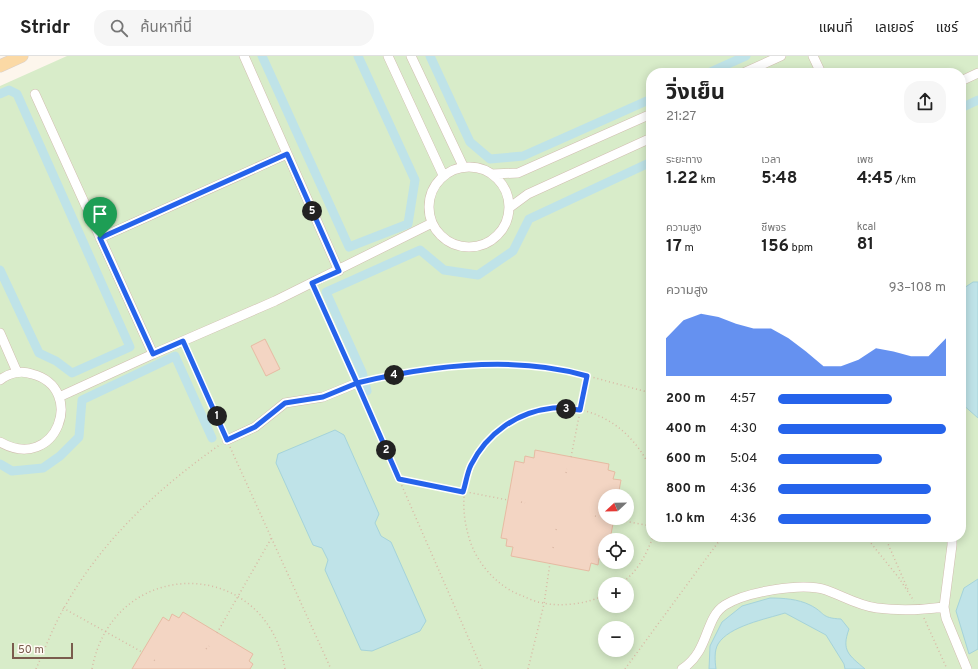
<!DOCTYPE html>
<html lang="th">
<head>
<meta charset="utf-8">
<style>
	:root { --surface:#fff; --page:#f6f6f6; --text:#222; --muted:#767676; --line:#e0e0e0; --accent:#2563eb }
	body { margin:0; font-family:Overpass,"Noto Sans Thai",sans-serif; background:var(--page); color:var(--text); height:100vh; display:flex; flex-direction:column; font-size:15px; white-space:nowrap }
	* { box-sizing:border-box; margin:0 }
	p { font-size:13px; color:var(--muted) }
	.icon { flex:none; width:22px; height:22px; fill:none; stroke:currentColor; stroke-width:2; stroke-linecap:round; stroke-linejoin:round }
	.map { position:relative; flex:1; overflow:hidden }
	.side { position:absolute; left:646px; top:12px; width:320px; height:474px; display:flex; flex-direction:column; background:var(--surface); border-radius:16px; box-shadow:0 2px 10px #0003 }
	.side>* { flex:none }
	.needle { width:26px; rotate:248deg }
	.buttons { position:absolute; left:598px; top:433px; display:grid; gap:8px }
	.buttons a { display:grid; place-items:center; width:36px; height:36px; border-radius:50%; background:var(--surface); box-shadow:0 2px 10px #0003; font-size:20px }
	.scale { position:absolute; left:12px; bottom:10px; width:61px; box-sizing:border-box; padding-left:4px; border:2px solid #7a5c4d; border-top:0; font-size:11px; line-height:14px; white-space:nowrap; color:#7a5c4d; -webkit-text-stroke:3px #fffaf3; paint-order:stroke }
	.pin { position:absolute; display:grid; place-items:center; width:34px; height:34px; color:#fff; margin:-41px -17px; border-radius:50% 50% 50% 0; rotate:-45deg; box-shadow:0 0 4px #0007 }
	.pin .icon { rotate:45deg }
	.km { position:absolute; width:20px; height:20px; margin:-10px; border-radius:50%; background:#222; color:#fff; font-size:11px; line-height:20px; text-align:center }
	.round { display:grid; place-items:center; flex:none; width:42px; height:42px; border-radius:16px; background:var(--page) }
	.overview { display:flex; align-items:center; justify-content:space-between; height:68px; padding:0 20px }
	h1 { font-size:22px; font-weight:700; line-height:30px }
	.figures { display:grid; grid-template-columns:repeat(3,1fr); gap:6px; height:68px; padding:4px 20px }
	.figures div { display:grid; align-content:center }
	.figures b { font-size:17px; font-weight:700 }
	.figures small { font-size:11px; font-weight:400 }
	.figures p { font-size:11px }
	.chart { height:112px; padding:8px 20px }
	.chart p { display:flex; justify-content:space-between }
	.chart svg { width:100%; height:72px; margin-top:4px; fill:var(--accent); opacity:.7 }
	ul { padding:0 20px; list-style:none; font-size:13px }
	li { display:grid; grid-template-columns:64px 48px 1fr; align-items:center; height:30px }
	li i { height:10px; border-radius:5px; background:var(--accent) }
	header { display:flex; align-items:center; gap:24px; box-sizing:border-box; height:56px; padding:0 20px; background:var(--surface); border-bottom:1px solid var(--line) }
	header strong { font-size:19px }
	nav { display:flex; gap:22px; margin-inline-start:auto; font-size:14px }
	.search { width:280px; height:36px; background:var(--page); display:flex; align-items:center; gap:10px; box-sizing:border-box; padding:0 14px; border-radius:16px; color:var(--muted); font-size:15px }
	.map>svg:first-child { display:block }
	.green { fill:#d8ecc9; fill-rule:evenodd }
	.water { fill:#bfe3e8; stroke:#a5d3da }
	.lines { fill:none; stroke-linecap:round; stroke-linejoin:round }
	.canal { stroke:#bfe3e8; stroke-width:9 }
	.building { fill:#f3d5c3; stroke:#e6bba3 }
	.minor-casing { stroke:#d1beb0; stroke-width:10 }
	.major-casing { stroke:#dad1cd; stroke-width:13 }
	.path { stroke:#d9b8a5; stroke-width:1.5; stroke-dasharray:1 3; stroke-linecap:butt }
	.minor { stroke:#fff; stroke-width:9 }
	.major { stroke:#fbd9a5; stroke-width:12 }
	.route-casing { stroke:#fff; stroke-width:8 }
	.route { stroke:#2563eb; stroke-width:5 }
</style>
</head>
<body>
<header>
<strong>Stridr</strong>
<div class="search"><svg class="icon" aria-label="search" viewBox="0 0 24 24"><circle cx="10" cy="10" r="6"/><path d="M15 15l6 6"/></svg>ค้นหาที่นี่</div>
<nav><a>แผนที่</a><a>เลเยอร์</a><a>แชร์</a></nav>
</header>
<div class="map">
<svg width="978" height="613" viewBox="0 0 978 613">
	<rect width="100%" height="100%" fill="#fdf6ec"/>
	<path class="green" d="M67,0H978V613H0V30ZM651,17H961V481H651ZM605,440H627V462H605ZM605,484H627V506H605ZM605,528H627V550H605ZM605,572H627V594H605Z"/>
	<path class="water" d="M973,226H978V362L961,347V234Z
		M335,374L344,379L379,458L375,467L381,480L391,486L426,565L420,575L372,595L361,594L325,514L328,504L322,492L313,489L276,407L278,398Z
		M978,523V593L969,598L956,555L964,532Z
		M770,542C783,542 798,543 810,549C826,557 820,562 841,563L849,573C841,595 849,599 865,613H845L844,608L826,579L785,557C766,563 729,570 718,588C714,595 715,605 716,613H709L710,590L722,566L742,550Z"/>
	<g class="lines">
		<path class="canal" d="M262,0L349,191L408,168L415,124L358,0
			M430,0L470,86L490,103L523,100L651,43
			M708,17L746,0
			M0,38L9,34L17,38L130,291L72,317L56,305L39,297L0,214
			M961,52L978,44
			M367,335L362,316L326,236L420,194L444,214L478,219L513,195L529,163L651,106
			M0,408L12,415L43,412L60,400L79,381L82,344L175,300L212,382"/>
	</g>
	<path class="building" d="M265,283L280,313L266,320L251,290Z
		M535,394L609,408L608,414L615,416L613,423L621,424L618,440H605V462H614L610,484H605V503L599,502L598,509L591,507L589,515L511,500L513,491L506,490L507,483L501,482L515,405L524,407L525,400L534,402Z
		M183,556L253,598L249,605L253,608L250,613H132L163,561L169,565L172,558L179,562Z"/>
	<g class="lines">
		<defs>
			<path id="minor" d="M244,0L339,215
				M388,0L443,119
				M411,0L463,110
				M813,0L821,17
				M743,17L781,0
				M961,25L978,17
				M35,38L153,298L59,341
				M429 151a40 40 0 1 1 80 0a40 40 0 1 1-80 0Z
				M492,118L518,117L651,58
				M509,152L528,138L651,82
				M100,182L287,98
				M0,277L17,316
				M153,298L275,245L432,167
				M0,324C9,317 21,314 32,318C87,332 57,418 0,386
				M227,384L255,371L285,347L323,341L357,327
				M952,481V489L944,551L946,562L967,613
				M682,613C710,595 704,562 725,549C746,536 802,526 826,534C843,540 859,550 877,552C900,555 922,554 944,551"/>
			<path id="major" d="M0,10L22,0"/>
		</defs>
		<use href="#minor" class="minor-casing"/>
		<use href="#major" class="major-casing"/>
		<path class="path" d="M315,234L354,320
			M186,292L224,376
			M364,325L422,314L477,309L562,313L651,337
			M360,334L482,613
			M230,391L331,613
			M571,401L587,320
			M566,417L567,413
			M399,423L508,444
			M521,446L525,447
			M595,460L599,461
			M614,463L651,470
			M556,474L557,471
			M866,481L899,522L914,545
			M885,481L909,536
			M553,492L554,489
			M620,528C637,517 646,499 653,481
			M605,538C591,548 559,551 543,547C536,546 529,543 523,540C499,532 478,509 470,485C430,362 595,296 651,413
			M63,552L142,596
			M924,562L947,613
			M217,577L272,481
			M206,593L209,590
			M154,604L157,606
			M36,613C45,593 53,571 64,552C101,485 158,432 221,388
			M92,613C113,499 266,499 285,613
			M528,613L544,548L550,507
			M625,613L722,481"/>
		<use href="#minor" class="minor"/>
		<use href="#major" class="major"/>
	</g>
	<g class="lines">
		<defs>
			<path id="route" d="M100,182L153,298L183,285L227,384L255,371L285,347L323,341L357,327L399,423L463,436C466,427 467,417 471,409C487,377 517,356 553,352C561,351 571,353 580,354L587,320C515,299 428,310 357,327L312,227L339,215L287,98L100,182"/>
		</defs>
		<use href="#route" class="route-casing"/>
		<use href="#route" class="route"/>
	</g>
</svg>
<div class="buttons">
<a><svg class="needle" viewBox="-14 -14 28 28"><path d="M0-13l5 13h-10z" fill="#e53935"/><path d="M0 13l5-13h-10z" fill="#767676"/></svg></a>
<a><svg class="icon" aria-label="locate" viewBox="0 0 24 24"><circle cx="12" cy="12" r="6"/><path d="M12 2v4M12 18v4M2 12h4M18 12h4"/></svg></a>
<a>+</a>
<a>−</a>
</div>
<div class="scale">50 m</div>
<div class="pin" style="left:100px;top:182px;background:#1e9e55"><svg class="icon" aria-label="arrive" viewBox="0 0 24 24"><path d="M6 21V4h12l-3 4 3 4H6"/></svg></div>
<b class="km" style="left:217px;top:360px">1</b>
<b class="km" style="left:386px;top:394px">2</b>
<b class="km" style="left:566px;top:353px">3</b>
<b class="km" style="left:394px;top:319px">4</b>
<b class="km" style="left:312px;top:155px">5</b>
<section class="side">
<div class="overview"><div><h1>วิ่งเย็น</h1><p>21:27</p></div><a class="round"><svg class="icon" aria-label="share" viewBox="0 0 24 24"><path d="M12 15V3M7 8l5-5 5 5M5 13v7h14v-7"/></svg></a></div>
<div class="figures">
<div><p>ระยะทาง</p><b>1.22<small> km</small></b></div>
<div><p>เวลา</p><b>5:48</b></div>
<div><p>เพซ</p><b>4:45<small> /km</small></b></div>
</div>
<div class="figures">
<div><p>ความสูง</p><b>17<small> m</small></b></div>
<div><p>ชีพจร</p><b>156<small> bpm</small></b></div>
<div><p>kcal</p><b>81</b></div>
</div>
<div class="chart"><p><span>ความสูง</span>93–108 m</p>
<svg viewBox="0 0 160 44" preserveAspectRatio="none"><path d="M0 44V21L10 10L20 6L30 8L40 12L50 15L60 15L70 21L80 29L90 38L100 38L110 34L120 27L130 29L140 32L150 32L160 21V44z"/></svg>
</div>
<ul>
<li><b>200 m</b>4:57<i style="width:68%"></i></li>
<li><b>400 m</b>4:30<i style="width:100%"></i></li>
<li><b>600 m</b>5:04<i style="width:62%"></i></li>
<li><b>800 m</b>4:36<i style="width:91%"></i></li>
<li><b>1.0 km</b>4:36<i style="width:91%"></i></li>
</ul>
</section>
</div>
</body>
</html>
